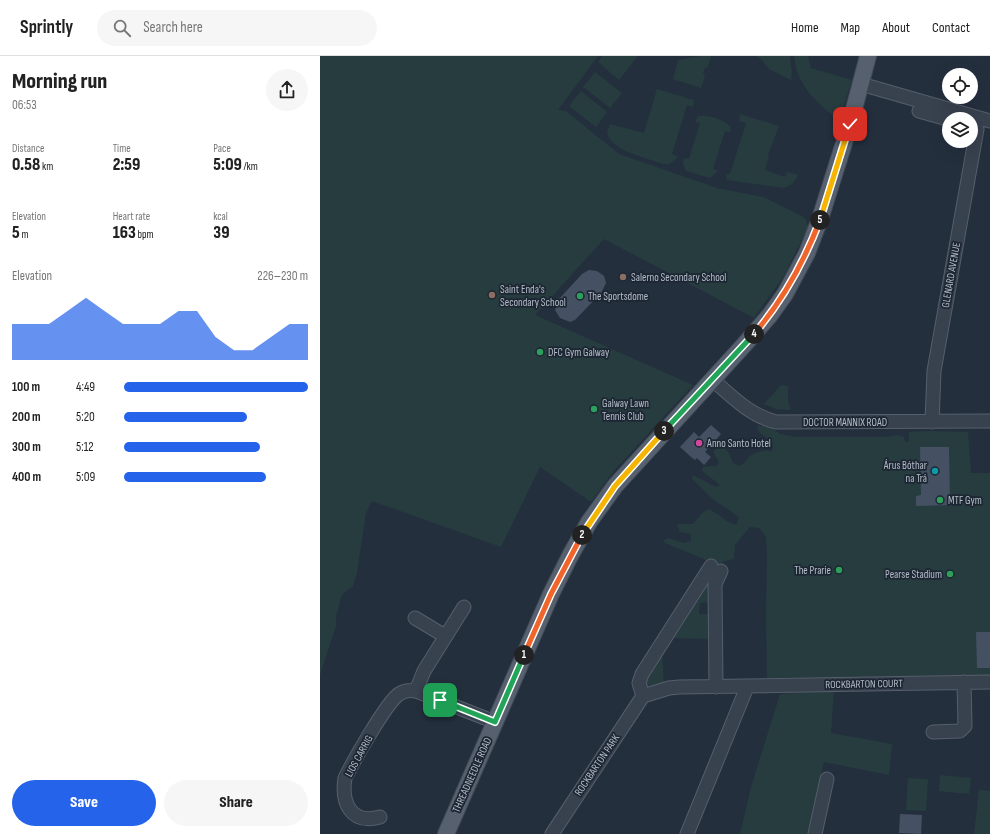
<!DOCTYPE html>
<html lang="en">
<head>
<meta charset="utf-8">
<style>
	:root { --surface:#fff; --page:#f6f6f6; --text:#222; --muted:#767676; --line:#e0e0e0; --accent:#2563eb }
	body { margin:0; font-family:"Sofia Sans Condensed",sans-serif; background:var(--page); color:var(--text); height:100vh; display:flex; flex-direction:column; font-size:15px; white-space:nowrap }
	* { box-sizing:border-box; margin:0 }
	p { font-size:13px; color:var(--muted) }
	.icon { flex:none; width:22px; height:22px; fill:none; stroke:currentColor; stroke-width:2; stroke-linecap:round; stroke-linejoin:round }
	.map { position:relative; flex:1; overflow:hidden }
	.panel { display:flex; flex-direction:column; background:var(--surface); width:320px }
	.panel>* { flex:none }
	.tools { position:absolute; left:622px; top:12px; display:grid; gap:8px }
	.tools a { display:grid; place-items:center; width:36px; height:36px; border-radius:50%; background:var(--surface); box-shadow:0 4px 16px #0002; font-size:20px }
	.pin { position:absolute; display:grid; place-items:center; width:34px; height:34px; color:#fff; margin:-17px; border-radius:8px; box-shadow:0 2px 6px #0006 }
	.km { position:absolute; width:20px; height:20px; margin:-10px; border-radius:50%; background:#222; color:#fff; font-size:11px; line-height:20px; text-align:center }
	.round { display:grid; place-items:center; flex:none; width:42px; height:42px; border-radius:21px; background:var(--page) }
	.head { display:flex; align-items:center; justify-content:space-between; height:68px; padding:0 12px }
	h1 { font-size:22px; font-weight:800; line-height:30px }
	.stats { display:grid; grid-template-columns:repeat(3,1fr); gap:6px; height:68px; padding:4px 12px }
	.stats div { display:grid; align-content:center }
	.stats b { font-size:17px; font-weight:800 }
	.stats small { font-size:11px; font-weight:400 }
	.stats p { font-size:11px }
	.chart { height:112px; padding:8px 12px }
	.chart p { display:flex; justify-content:space-between }
	.chart svg { width:100%; height:72px; margin-top:4px; fill:var(--accent); opacity:.7 }
	.primary-button { display:flex; gap:8px; margin-top:auto; padding:8px 12px }
	.primary-button a { flex:1; height:46px; border-radius:24px; background:var(--accent); color:#fff; font-size:16px; font-weight:800; line-height:46px; text-align:center }
	.primary-button a+a { background:var(--page); color:var(--text) }
	ul { padding:0 12px; list-style:none; font-size:13px }
	li { display:grid; grid-template-columns:64px 48px 1fr; align-items:center; height:30px }
	li i { height:10px; border-radius:5px; background:var(--accent) }
	header { display:flex; align-items:center; gap:24px; box-sizing:border-box; height:56px; padding:0 20px; background:var(--surface); border-bottom:1px solid var(--line) }
	header strong { font-size:19px }
	nav { display:flex; gap:22px; margin-inline-start:auto; font-size:14px }
	.search { width:280px; height:36px; background:var(--page); display:flex; align-items:center; gap:10px; box-sizing:border-box; padding:0 14px; border-radius:22px; color:var(--muted); font-size:15px }
	main { display:flex; flex:1; min-height:0 }
	.map>svg:first-child { display:block }
	.green { fill:#263c3f }
	.building { fill:#455162 }
	.lines { fill:none; stroke-linecap:round; stroke-linejoin:round }
	.minor-casing { stroke:#565f6c; stroke-width:15 }
	.major-casing { stroke:#414a57; stroke-width:18 }
	.minor { stroke:#38414e; stroke-width:13 }
	.major { stroke:#56606e; stroke-width:16 }
	.split-1-casing { stroke:#fff; stroke-width:8 }
	.split-2-casing { stroke:#fff; stroke-width:8 }
	.split-3-casing { stroke:#fff; stroke-width:8 }
	.split-4-casing { stroke:#fff; stroke-width:8 }
	.split-5-casing { stroke:#fff; stroke-width:8 }
	.split-6-casing { stroke:#fff; stroke-width:8 }
	.split-1 { stroke:#22a559; stroke-width:5 }
	.split-2 { stroke:#f0652b; stroke-width:5 }
	.split-3 { stroke:#f5b400; stroke-width:5 }
	.split-4 { stroke:#22a559; stroke-width:5 }
	.split-5 { stroke:#f0652b; stroke-width:5 }
	.split-6 { stroke:#f5b400; stroke-width:5 }
	.education-dot { fill:#8d6e63; stroke:#1d2633; stroke-width:1.5 }
	.leisure-dot { fill:#2e9e5b; stroke:#1d2633; stroke-width:1.5 }
	.hotel-dot { fill:#d1479c; stroke:#1d2633; stroke-width:1.5 }
	.culture-dot { fill:#0f9aa8; stroke:#1d2633; stroke-width:1.5 }
	.labels { text-anchor:middle; dominant-baseline:central; stroke-width:3.5; stroke-linejoin:round; paint-order:stroke }
	.street-label { font-size:11px; fill:#b4bcc9; stroke:#1d2633 }
	.poi-label { font-size:11px; fill:#b4bcc9; stroke:#1d2633; text-anchor:start }
</style>
</head>
<body>
<header>
<strong>Sprintly</strong>
<div class="search"><svg class="icon" aria-label="search" viewBox="0 0 24 24"><circle cx="10" cy="10" r="6"/><path d="M15 15l6 6"/></svg>Search here</div>
<nav><a>Home</a><a>Map</a><a>About</a><a>Contact</a></nav>
</header>
<main>
<section class="panel">
<div class="head"><div><h1>Morning run</h1><p>06:53</p></div><a class="round"><svg class="icon" aria-label="share" viewBox="0 0 24 24"><path d="M12 15V3M7 8l5-5 5 5M5 13v7h14v-7"/></svg></a></div>
<div class="stats">
<div><p>Distance</p><b>0.58<small> km</small></b></div>
<div><p>Time</p><b>2:59</b></div>
<div><p>Pace</p><b>5:09<small> /km</small></b></div>
</div>
<div class="stats">
<div><p>Elevation</p><b>5<small> m</small></b></div>
<div><p>Heart rate</p><b>163<small> bpm</small></b></div>
<div><p>kcal</p><b>39</b></div>
</div>
<div class="chart"><p><span>Elevation</span>226–230 m</p>
<svg viewBox="0 0 160 44" preserveAspectRatio="none"><path d="M0 44V22L10 22L20 22L30 14L40 6L50 14L60 22L70 22L80 22L90 14L100 14L110 30L120 38L130 38L140 30L150 22L160 22V44z"/></svg>
</div>
<ul>
<li><b>100 m</b>4:49<i style="width:100%"></i></li>
<li><b>200 m</b>5:20<i style="width:67%"></i></li>
<li><b>300 m</b>5:12<i style="width:74%"></i></li>
<li><b>400 m</b>5:09<i style="width:77%"></i></li>
</ul>
<div class="primary-button"><a>Save</a><a>Share</a></div>
</section>
<div class="map">
<svg width="670" height="778" viewBox="0 0 670 778">
	<rect width="100%" height="100%" fill="#242f3e"/>
	<path class="green" d="M0,0H278L238,54L246,55L299,98L397,132L443,141L482,160L486,164L488,171L464,220L434,262L284,183L215,259L373,329L293,416L271,446L220,411L181,491L52,445L46,457L37,517L33,530L22,539L16,560V570L0,619Z
		M282,0H318L299,24L278,6Z
		M380,0H391L388,11L385,12L383,17L385,20L381,32L353,23L358,4Z
		M436,0H470L472,18L471,24L449,13L441,3Z
		M474,0H488L491,12L532,24L521,59L514,60C494,45 476,26 474,0Z
		M275,16L302,37L290,52L263,31Z
		M337,33L374,44L373,51L367,49L352,98L357,100L356,103L349,108H343C328,102 291,95 287,77L290,68L324,77Z
		M261,35L287,56L276,71L249,50Z
		M420,58L459,70L448,99L449,100L445,114L465,121L467,116L479,119L471,129L464,132L407,124L406,118H410L426,67L419,65Z
		M378,60C387,59 407,63 411,73L410,76L405,75L393,113L398,115L390,122L366,115L363,107L364,102L369,103L380,67L375,66Z
		M461,329L468,330V345L471,354L456,353L444,348Z
		M437,370H449L460,378L476,381H563L578,379L584,381L585,386H589V376L607,375L648,376L651,417H670V619L447,622L446,561L447,502L446,481L439,472L430,471L415,489L414,503L405,505L398,509L345,487L344,484L348,482L364,487L371,485V478L360,476L357,468H373L382,457L388,453C399,457 403,465 416,469L419,462L415,458L395,445L372,423L373,419L396,431L400,429L382,415L383,411L396,410L399,406L393,396L398,391C409,392 409,398 413,407L420,410C424,408 425,406 427,403C434,395 443,394 452,395L453,387L439,376Z
		M390,525L389,546L380,547L379,558H389L391,583L354,582Z
		M342,598L344,627L334,631L327,629L325,627L326,623Z
		M514,634L511,677L572,688L569,719L504,706L489,778H420L431,731L460,638Z
		M620,719L651,722L649,738L619,735Z
		M588,722L608,723L606,755L586,754Z
		M659,734L670,735V778H654Z"/>
	<path class="building" d="M269,214L277,215L284,220L286,227L281,237L255,264L250,266L240,262L235,254L239,243L262,218Z
		M391,369L401,378L385,396L391,401L384,409L377,402L375,404L371,401L360,391L374,376L379,381Z
		M600,391H629L630,449L596,450V440L601,439Z
		M656,576H670V612H657Z
		M580,758L602,759L601,778L579,777Z"/>
	<g class="lines">
		<defs>
			<path id="minor" d="M541,28L670,65
				M599,55L624,62
				M393,324C412,341 431,360 456,366L670,365
				M612,366L614,315L657,73
				M95,562L125,580
				M396,631L395,528L401,515
				M96,635L104,615L144,551
				M323,640L319,627L322,618L391,510
				M613,676L640,675L645,670L644,626
				M60,761C31,769 21,747 25,722C33,706 66,647 79,638C84,635 90,634 96,635L175,666
				M232,778L323,640L349,632L359,631L670,626
				M367,778L427,631
				M495,778L507,723"/>
			<path id="major" d="M126,778L231,538L250,500L269,466L295,430L424,289L450,259L465,238L487,197L500,163L530,68L548,0"/>
		</defs>
		<use href="#minor" class="minor-casing"/>
		<use href="#major" class="major-casing"/>
		<use href="#minor" class="minor"/>
		<use href="#major" class="major"/>
	</g>
	<g class="lines">
		<defs>
			<path id="split-1" d="M120,644L175,666L204,599"/>
			<path id="split-2" d="M204,599L231,538L262,479"/>
			<path id="split-3" d="M262,479L295,430L344,375"/>
			<path id="split-4" d="M344,375L434,278"/>
			<path id="split-5" d="M434,278C464,243 484,206 500,164"/>
			<path id="split-6" d="M500,164L530,68"/>
		</defs>
		<use href="#split-1" class="split-1-casing"/>
		<use href="#split-2" class="split-2-casing"/>
		<use href="#split-3" class="split-3-casing"/>
		<use href="#split-4" class="split-4-casing"/>
		<use href="#split-5" class="split-5-casing"/>
		<use href="#split-6" class="split-6-casing"/>
		<use href="#split-1" class="split-1"/>
		<use href="#split-2" class="split-2"/>
		<use href="#split-3" class="split-3"/>
		<use href="#split-4" class="split-4"/>
		<use href="#split-5" class="split-5"/>
		<use href="#split-6" class="split-6"/>
	</g>
	<g class="education-dot">
		<circle cx="303" cy="221" r="4"/>
		<circle cx="172" cy="239" r="4"/>
	</g>
	<g class="leisure-dot">
		<circle cx="260" cy="240" r="4"/>
		<circle cx="220" cy="296" r="4"/>
		<circle cx="274" cy="353" r="4"/>
		<circle cx="620" cy="444" r="4"/>
		<circle cx="519" cy="514" r="4"/>
		<circle cx="630" cy="518" r="4"/>
	</g>
	<circle class="hotel-dot" cx="379" cy="387" r="4"/>
	<circle class="culture-dot" cx="615" cy="415" r="4"/>
	<g class="labels">
		<g class="street-label">
			<text transform="translate(631 219) rotate(-80)">GLENARD AVENUE</text>
			<text x="525" y="366">DOCTOR MANNIX ROAD</text>
			<text transform="translate(544 628) rotate(-1)">ROCKBARTON COURT</text>
			<text transform="translate(39 700) rotate(-61)">LIOS CARRIG</text>
			<text transform="translate(277 709) rotate(-56)">ROCKBARTON PARK</text>
			<text transform="translate(152 719) rotate(-66)">THREADNEEDLE ROAD</text>
		</g>
		<g class="poi-label">
			<text x="311" y="221">Salerno Secondary School</text>
			<text x="180" y="233">Saint Enda's<tspan x="180" dy="13">Secondary School</tspan></text>
			<text x="268" y="240">The Sportsdome</text>
			<text x="228" y="296">DFC Gym Galway</text>
			<text x="282" y="347">Galway Lawn<tspan x="282" dy="13">Tennis Club</tspan></text>
			<text x="387" y="387">Anno Santo Hotel</text>
			<text x="607" y="409" text-anchor="end">Árus Bóthar<tspan x="607" dy="13">na Trá</tspan></text>
			<text x="628" y="444">MTF Gym</text>
			<text x="511" y="514" text-anchor="end">The Prarie</text>
			<text x="622" y="518" text-anchor="end">Pearse Stadium</text>
		</g>
	</g>
</svg>
<div class="tools">
<a><svg class="icon" aria-label="locate" viewBox="0 0 24 24"><circle cx="12" cy="12" r="6"/><path d="M12 2v4M12 18v4M2 12h4M18 12h4"/></svg></a>
<a><svg class="icon" aria-label="layers" viewBox="0 0 24 24"><path d="M12 4l9 5-9 5-9-5zM3 14l9 5 9-5"/></svg></a>
</div>
<div class="pin" style="left:120px;top:644px;background:#1e9e55"><svg class="icon" aria-label="arrive" viewBox="0 0 24 24"><path d="M6 21V4h12l-3 4 3 4H6"/></svg></div>
<div class="pin" style="left:530px;top:68px;background:#d93025"><svg class="icon" aria-label="check" viewBox="0 0 24 24"><path d="M5 12l5 5 9-10"/></svg></div>
<b class="km" style="left:204px;top:599px">1</b>
<b class="km" style="left:262px;top:479px">2</b>
<b class="km" style="left:344px;top:375px">3</b>
<b class="km" style="left:434px;top:278px">4</b>
<b class="km" style="left:500px;top:164px">5</b>
</div>
</main>
</body>
</html>
